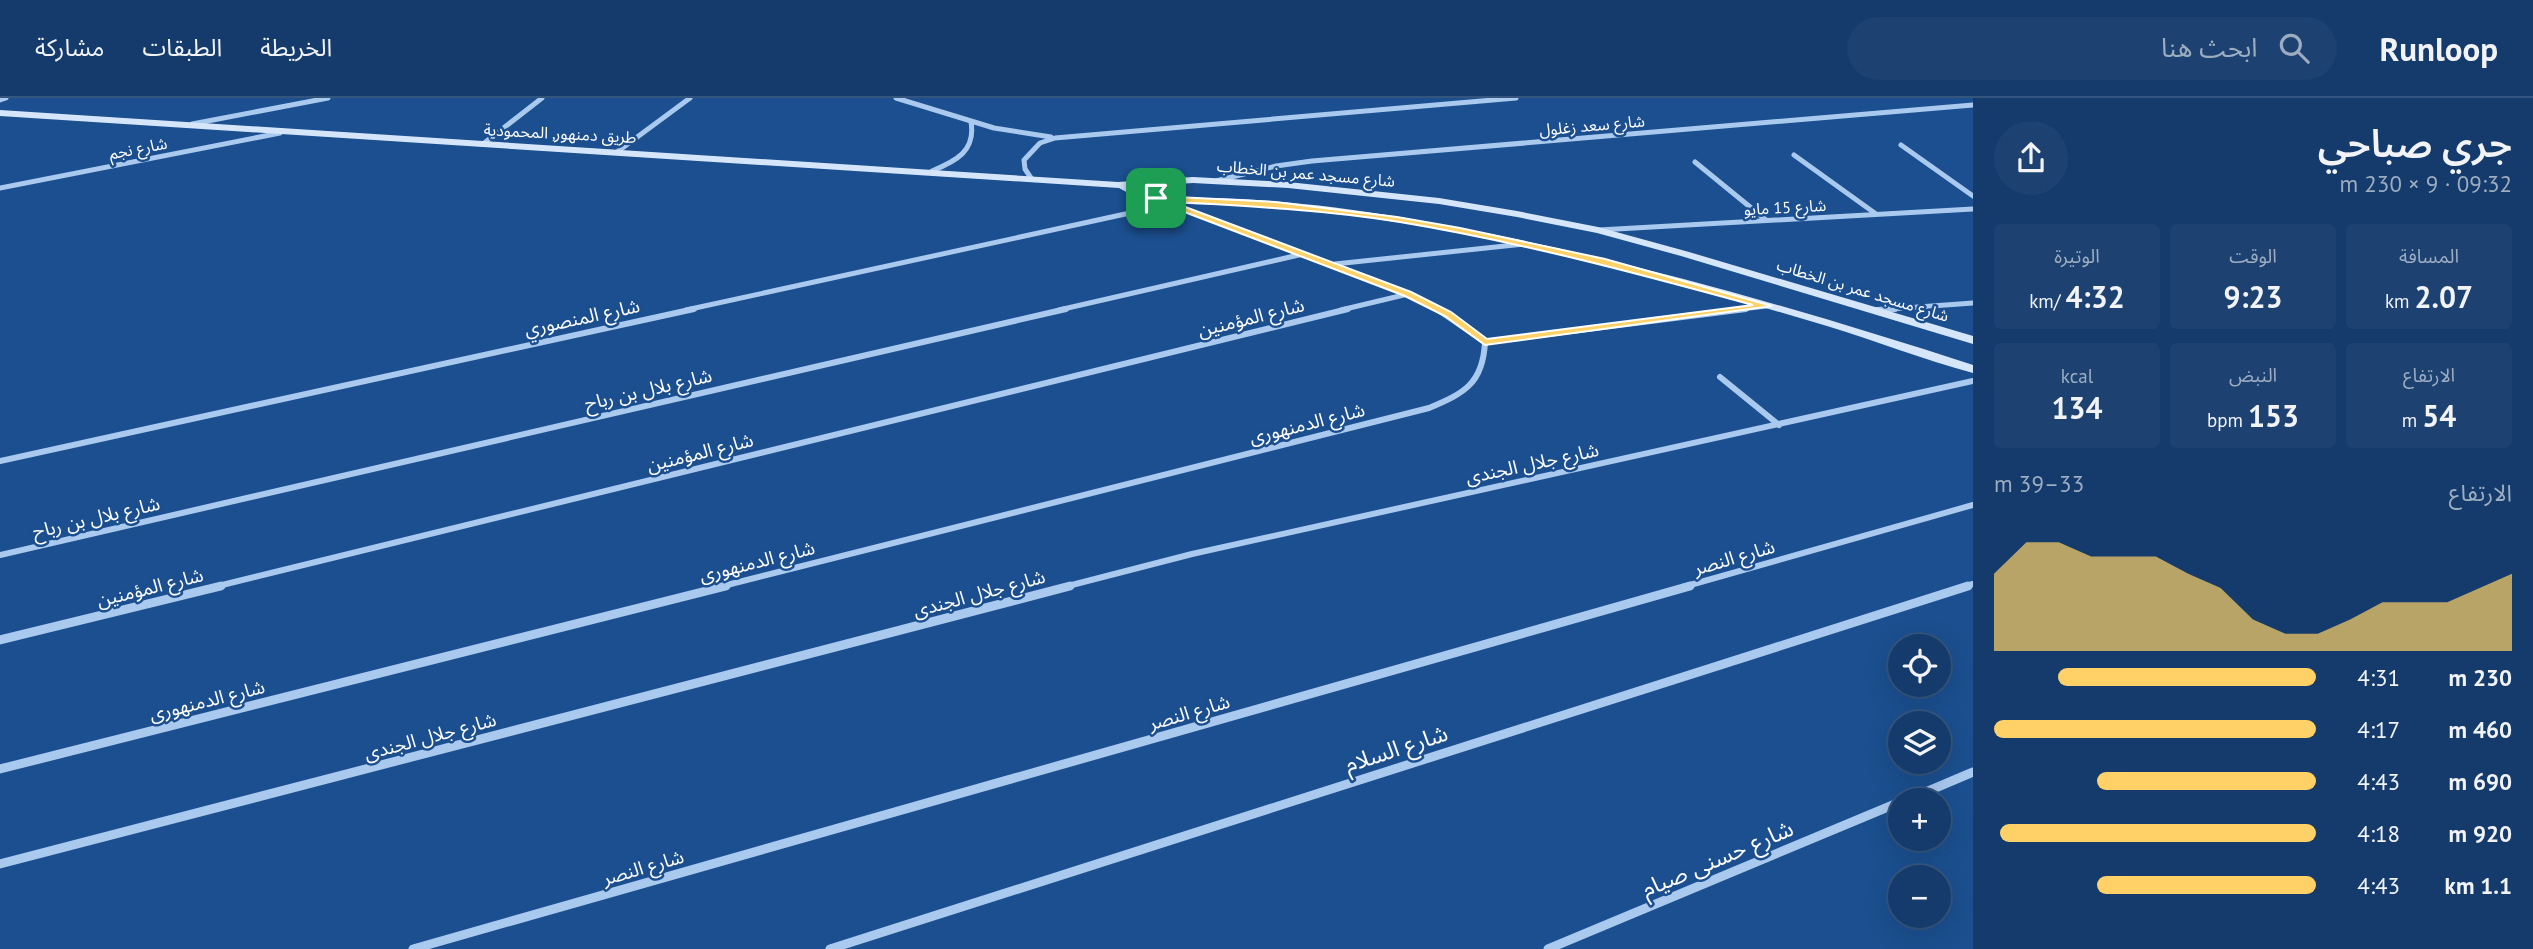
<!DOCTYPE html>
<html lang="ar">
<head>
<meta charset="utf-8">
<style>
	:root { --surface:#143b6b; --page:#1d4271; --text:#f1f3f6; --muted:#9dadc1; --line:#33557e; --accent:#ffd166 }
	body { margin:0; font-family:"PT Sans","Noto Sans Arabic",sans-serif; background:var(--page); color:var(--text); direction:rtl; height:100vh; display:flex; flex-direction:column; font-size:26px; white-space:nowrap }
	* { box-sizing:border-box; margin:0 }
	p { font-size:23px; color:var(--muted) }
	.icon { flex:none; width:38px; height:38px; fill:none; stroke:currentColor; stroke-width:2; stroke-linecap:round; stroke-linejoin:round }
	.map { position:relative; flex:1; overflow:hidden; direction:ltr }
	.details { display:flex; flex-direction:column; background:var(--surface); width:560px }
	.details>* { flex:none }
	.buttons { position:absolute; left:1888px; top:536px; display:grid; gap:14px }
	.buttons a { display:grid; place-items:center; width:63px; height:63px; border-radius:50%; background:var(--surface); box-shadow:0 7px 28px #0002,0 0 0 2px var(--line); font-size:35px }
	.pin { position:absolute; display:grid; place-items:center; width:60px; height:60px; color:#fff; margin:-30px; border-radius:14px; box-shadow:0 4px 10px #0006 }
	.round { display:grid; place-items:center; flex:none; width:74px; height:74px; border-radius:37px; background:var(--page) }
	.summary { display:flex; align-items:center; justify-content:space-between; height:119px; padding:0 21px }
	h1 { font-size:38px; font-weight:600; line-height:52px }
	.metrics { display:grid; grid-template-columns:repeat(3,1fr); gap:10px; height:119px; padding:7px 21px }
	.metrics div { display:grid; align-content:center; border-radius:7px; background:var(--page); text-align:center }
	.metrics b { font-size:30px; font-weight:600 }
	.metrics small { font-size:19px; font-weight:400 }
	.metrics p { font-size:19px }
	.chart { height:196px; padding:14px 21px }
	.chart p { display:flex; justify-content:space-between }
	.chart svg { width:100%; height:126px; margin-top:7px; fill:var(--accent); opacity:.7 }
	ul { padding:0 21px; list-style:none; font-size:23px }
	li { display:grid; grid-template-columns:112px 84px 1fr; align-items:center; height:52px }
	li i { height:18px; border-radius:9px; background:var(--accent) }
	header { display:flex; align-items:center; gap:42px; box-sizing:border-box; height:98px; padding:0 35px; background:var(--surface); border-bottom:2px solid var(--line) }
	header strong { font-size:33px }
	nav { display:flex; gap:38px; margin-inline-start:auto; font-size:24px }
	.search { width:490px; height:63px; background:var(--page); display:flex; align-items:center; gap:18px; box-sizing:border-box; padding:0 24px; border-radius:38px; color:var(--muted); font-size:26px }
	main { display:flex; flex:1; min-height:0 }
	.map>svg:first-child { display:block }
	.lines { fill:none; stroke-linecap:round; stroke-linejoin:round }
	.street-far2 { stroke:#a9c9ee; stroke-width:5 }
	.street-far1 { stroke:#a9c9ee; stroke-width:6 }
	.street { stroke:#a9c9ee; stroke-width:9 }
	.secondary { fill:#d6e6fa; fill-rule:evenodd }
	.route { fill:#ffd166; stroke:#fff; stroke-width:2; fill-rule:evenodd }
	.labels { text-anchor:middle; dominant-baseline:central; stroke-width:5; stroke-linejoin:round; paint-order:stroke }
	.far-street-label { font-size:16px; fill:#fff; stroke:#1b4f8f }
	.street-label { font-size:19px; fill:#fff; stroke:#1b4f8f }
	.near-street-label { font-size:23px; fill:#fff; stroke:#1b4f8f }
</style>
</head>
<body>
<header>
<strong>Runloop</strong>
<div class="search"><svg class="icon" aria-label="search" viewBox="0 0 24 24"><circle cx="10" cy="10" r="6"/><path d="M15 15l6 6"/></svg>ابحث هنا</div>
<nav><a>الخريطة</a><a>الطبقات</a><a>مشاركة</a></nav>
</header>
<main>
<section class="details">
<div class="summary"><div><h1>جري صباحي</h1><p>09:32 · 9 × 230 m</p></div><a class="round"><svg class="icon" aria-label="share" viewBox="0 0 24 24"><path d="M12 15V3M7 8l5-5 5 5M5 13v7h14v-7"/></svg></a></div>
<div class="metrics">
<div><p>المسافة</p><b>2.07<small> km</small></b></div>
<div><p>الوقت</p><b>9:23</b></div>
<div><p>الوتيرة</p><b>4:32<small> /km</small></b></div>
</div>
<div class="metrics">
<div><p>الارتفاع</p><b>54<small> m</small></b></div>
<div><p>النبض</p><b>153<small> bpm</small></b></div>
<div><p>kcal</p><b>134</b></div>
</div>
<div class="chart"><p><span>الارتفاع</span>33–39 m</p>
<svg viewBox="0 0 160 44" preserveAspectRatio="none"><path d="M0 44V17L10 6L20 6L30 11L40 11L50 11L60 17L70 22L80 33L90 38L100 38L110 33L120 27L130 27L140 27L150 22L160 17V44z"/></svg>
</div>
<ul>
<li><b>230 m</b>4:31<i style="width:80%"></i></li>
<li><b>460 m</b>4:17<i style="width:100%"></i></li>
<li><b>690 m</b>4:43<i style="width:68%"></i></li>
<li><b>920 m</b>4:18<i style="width:98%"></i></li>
<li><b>1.1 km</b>4:43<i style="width:68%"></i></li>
</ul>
</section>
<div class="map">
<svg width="1973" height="851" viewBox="0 0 1973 851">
	<rect width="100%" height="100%" fill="#1b4f8f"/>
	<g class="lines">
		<path class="street-far2" d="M896,0L994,30L1051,39
			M0,2L6,0
			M192,26L328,0
			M483,46L542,0
			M1901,47L1973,98
			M617,54L690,0
			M1794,57L1876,116
			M1695,64L1766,122
			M932,73C956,63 976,53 971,24
			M1031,80L1025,71L1024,62L1040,45L1055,40L1516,0
			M1216,83L1276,68L1312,63L1973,7
			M0,90L280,35
			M1167,104L1408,196L1441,212
			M1599,132L1973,111
			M1335,166L1524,146
			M686,212L1171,106
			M1059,212L1303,156
			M1341,212L1408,196
			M1732,212L1767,208
			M1877,212L1973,205"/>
		<path class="street-far1" d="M1437,211L1485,244
			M1877,212L1895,211
			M1485,244L1746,211
			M1720,279L1779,327
			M0,363L694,211
			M0,457L1066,211
			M214,489L1348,211
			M719,489L1429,310C1465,295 1483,285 1485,244
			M1064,489L1192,456L1973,283
			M1683,489L1973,407
			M1962,489L1973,486"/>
		<path class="street" d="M0,542L221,488
			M0,671L726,488
			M1907,702L1973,674
			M0,766L1070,488
			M413,851L1690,488
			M830,851L1968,488
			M1548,851L1900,704"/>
		<path class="secondary" d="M0,12L1118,84L1193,79L1288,84L1439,100L1517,113L1598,129L1689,154L1973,238V246L1681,158L1597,135L1517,119L1439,106L1288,90L1193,85L1132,89C1167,102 1205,99 1242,101C1294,104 1348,110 1399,119C1595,152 1785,206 1973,267V275C1924,262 1876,243 1827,228C1662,179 1493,133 1322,114C1296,111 1269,108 1243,107C1203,105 1155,111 1119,90L0,18Z"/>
	</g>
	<path class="route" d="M1156,98L1275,104L1397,119L1460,130L1605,161L1772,208L1485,247L1445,218L1405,198L1153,102ZM1172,104C1248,108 1325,112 1400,124C1520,144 1636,175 1753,207L1487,241L1451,214L1411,194Z"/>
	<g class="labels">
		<g class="far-street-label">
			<text transform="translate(1592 27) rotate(-5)">شارع سعد زغلول</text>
			<text transform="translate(560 35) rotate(3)">طريق دمنهور, المحمودية</text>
			<text transform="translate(138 50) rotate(-11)">شارع نجم</text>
			<text transform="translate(1306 75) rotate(5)">شارع مسجد عمر بن الخطاب</text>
			<text transform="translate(1785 109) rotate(-3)">شارع 15 مايو</text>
			<text transform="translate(1863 192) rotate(17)">شارع مسجد عمر بن الخطاب</text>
		</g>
		<g class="street-label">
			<text transform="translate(582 219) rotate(-12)">شارع المنصوري</text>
			<text transform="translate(1251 219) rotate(-14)">شارع المؤمنين</text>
			<text transform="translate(648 291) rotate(-13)">شارع بلال بن رباح</text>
			<text transform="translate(1307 325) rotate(-14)">شارع الدمنهورى</text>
			<text transform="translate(700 354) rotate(-14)">شارع المؤمنين</text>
			<text transform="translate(1532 365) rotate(-12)">شارع جلال الجندى</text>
			<text transform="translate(96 419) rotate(-13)">شارع بلال بن رباح</text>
			<text transform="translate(1734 459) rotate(-16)">شارع النصر</text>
			<text transform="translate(757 463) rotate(-14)">شارع الدمنهورى</text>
			<text transform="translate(150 489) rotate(-14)">شارع المؤمنين</text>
			<text transform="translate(979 495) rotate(-15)">شارع جلال الجندى</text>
			<text transform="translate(207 602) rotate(-14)">شارع الدمنهورى</text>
			<text transform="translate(1189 614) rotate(-16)">شارع النصر</text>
			<text transform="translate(430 638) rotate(-15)">شارع جلال الجندى</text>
			<text transform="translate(643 769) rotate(-16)">شارع النصر</text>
		</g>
		<g class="near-street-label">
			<text transform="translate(1396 650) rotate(-18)">شارع السلام</text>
			<text transform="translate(1717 760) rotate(-23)">شارع حسنى صيام</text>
		</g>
	</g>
</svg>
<div class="buttons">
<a><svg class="icon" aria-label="locate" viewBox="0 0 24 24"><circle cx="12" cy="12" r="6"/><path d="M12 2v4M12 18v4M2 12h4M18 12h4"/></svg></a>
<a><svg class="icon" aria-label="layers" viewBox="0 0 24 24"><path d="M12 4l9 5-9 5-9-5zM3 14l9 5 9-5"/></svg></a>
<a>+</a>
<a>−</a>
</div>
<div class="pin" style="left:1156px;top:100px;background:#1e9e55"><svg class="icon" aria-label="arrive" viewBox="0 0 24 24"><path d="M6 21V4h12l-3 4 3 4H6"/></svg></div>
</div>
</main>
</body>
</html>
